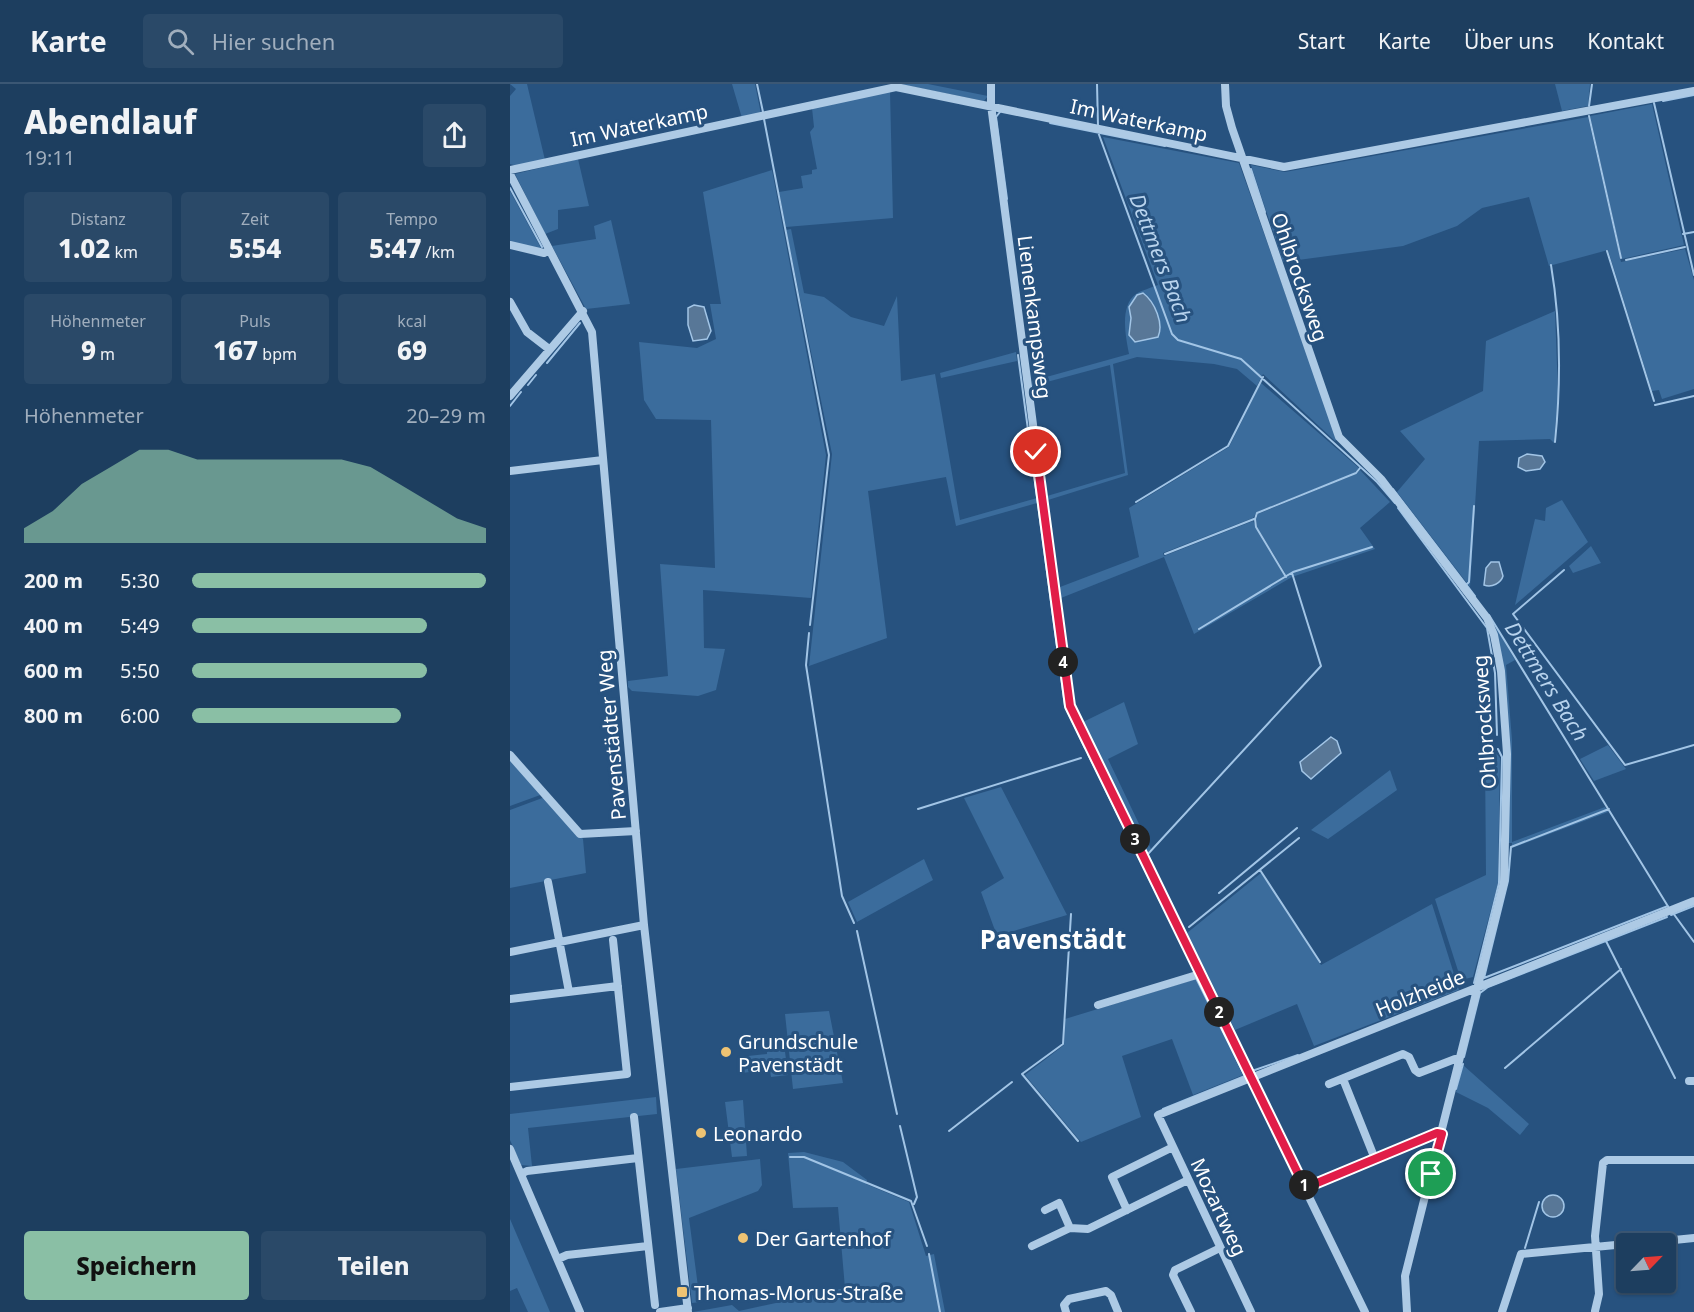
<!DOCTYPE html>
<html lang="de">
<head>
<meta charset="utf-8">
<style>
	:root { --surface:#1d3e5f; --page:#2a4968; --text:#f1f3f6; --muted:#a0aebd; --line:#3b5774; --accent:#8abfa5 }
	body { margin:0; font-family:"Noto Sans",sans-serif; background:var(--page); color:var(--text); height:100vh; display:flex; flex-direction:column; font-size:22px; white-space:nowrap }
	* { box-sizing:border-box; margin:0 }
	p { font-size:20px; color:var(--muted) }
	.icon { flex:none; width:33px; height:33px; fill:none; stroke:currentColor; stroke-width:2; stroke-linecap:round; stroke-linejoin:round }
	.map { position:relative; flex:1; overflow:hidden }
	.drawer { display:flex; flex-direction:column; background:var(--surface); width:510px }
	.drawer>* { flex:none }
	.needle { width:39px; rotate:65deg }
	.controls { position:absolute; left:1106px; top:1149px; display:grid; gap:12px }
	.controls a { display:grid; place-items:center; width:60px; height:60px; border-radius:6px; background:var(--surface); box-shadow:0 2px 4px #0004,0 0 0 2px var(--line); font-size:30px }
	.pin { position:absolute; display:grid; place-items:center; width:51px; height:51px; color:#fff; margin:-26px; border:3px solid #fff; border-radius:50%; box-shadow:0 2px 6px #0007 }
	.km { position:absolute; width:30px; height:30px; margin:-15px; border-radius:50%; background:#222; color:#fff; font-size:16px; line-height:30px; text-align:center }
	.round { display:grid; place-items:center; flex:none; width:63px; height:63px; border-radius:6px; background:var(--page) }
	.overview { display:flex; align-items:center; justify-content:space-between; height:102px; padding:0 24px }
	h1 { font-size:33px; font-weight:800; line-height:45px }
	.metrics { display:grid; grid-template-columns:repeat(3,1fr); gap:9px; height:102px; padding:6px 24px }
	.metrics div { display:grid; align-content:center; border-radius:6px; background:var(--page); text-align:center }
	.metrics b { font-size:26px; font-weight:800 }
	.metrics small { font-size:16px; font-weight:400 }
	.metrics p { font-size:16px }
	.chart { height:168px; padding:12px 24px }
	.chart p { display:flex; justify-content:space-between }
	.chart svg { width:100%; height:108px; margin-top:6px; fill:var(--accent); opacity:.7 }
	.primary-button { display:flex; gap:12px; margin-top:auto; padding:12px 24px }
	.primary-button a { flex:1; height:69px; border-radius:6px; background:var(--accent); color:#111; font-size:24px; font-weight:800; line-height:69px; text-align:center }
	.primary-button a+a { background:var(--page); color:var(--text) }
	ul { padding:0 24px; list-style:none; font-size:20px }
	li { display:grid; grid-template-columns:96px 72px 1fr; align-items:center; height:45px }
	li i { height:15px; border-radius:8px; background:var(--accent) }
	header { display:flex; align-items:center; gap:36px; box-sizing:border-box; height:84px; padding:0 30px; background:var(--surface); border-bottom:2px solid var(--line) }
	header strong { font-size:28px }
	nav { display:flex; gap:33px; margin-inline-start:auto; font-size:21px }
	.search { width:420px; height:54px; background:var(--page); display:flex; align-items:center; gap:15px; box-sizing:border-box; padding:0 21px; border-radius:6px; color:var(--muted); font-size:22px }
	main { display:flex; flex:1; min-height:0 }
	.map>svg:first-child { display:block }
	.green { fill:#3b6c9c }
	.water { fill:#587797; stroke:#a2c5e6; stroke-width:1.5 }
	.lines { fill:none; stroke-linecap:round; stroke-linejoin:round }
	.stream { stroke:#a2c5e6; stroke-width:2 }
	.minor { stroke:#adcae5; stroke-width:8 }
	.route-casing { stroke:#fff; stroke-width:12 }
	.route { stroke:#e11d48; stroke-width:8 }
	.poi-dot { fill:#eec373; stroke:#27527f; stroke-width:2 }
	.labels { text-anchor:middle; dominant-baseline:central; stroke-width:6; stroke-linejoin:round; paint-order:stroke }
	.street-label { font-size:20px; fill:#fff; stroke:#27527f }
	.poi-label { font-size:20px; fill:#fff; stroke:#27527f; text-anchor:start }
	.water-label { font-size:21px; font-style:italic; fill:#b8d3ed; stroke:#27527f }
	.district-label { font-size:26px; font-weight:bold; fill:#fff; stroke:#27527f }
</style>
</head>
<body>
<header>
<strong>Karte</strong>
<div class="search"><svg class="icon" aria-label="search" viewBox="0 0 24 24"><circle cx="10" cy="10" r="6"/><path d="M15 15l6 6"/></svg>Hier suchen</div>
<nav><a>Start</a><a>Karte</a><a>Über uns</a><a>Kontakt</a></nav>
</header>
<main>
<section class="drawer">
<div class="overview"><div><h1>Abendlauf</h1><p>19:11</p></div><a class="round"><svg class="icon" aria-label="share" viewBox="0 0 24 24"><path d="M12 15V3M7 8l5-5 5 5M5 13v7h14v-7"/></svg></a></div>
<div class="metrics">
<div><p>Distanz</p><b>1.02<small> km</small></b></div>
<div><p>Zeit</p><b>5:54</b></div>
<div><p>Tempo</p><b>5:47<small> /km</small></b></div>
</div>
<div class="metrics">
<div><p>Höhenmeter</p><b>9<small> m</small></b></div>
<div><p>Puls</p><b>167<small> bpm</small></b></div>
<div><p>kcal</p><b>69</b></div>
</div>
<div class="chart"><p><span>Höhenmeter</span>20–29 m</p>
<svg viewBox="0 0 160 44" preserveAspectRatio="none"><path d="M0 44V38L10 31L20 20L30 13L40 6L50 6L60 10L70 10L80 10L90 10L100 10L110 10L120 13L130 20L140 27L150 34L160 38V44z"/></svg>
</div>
<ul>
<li><b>200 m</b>5:30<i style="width:100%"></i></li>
<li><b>400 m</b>5:49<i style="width:80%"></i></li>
<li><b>600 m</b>5:50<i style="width:80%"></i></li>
<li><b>800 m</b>6:00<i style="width:71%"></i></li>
</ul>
<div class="primary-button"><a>Speichern</a><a>Teilen</a></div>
</section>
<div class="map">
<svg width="1184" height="1228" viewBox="0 0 1184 1228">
	<rect width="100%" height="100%" fill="#27527f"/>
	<path class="green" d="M0,0H17L35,76L7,82L0,80V12L6,5Z
		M222,0H245L251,30L232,34Z
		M389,0H418L478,12L474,17Z
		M1045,0H1080L1078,22L1052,27Z
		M380,7L383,134L276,143L269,108L293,104L291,92L302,90V86L307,85L300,48L304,43L302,24Z
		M1142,20L1174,161L1112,175L1080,32Z
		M1078,33L1111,178L1175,165L1184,196V305L1152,315L1149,306L1142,307L1098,166L1039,182L1019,113L972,124L947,142L893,162L773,178L741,81L775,88Z
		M593,53L729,79L827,355L825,357L753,290L747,302L727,285L704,280L627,273L603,280L618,391L538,416L537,412L615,389L600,281L522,302V297L619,270C616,254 609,222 626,210C632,206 641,204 648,201Z
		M68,75L79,122L48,126V145L35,150L5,90Z
		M262,86L316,371L301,514L193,506L194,564L215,565L206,606L188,612L122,607L118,603V597L158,592L150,480L205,484L201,336L146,335L134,316L129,258L187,264L206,255L200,220H211L193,108Z
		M0,107L32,166L0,158Z
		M101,136L120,220L76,225L42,162L86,155L84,142Z
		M281,145L294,209L314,213L341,233L374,242L387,212L391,297L425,290L450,436L527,414V419L446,442L436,393L358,407L377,554L299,582L322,370L276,146Z
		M1045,227L1048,309L1044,359L1040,355L969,357L960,503L887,408L915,375L890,347L973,307L976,257Z
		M506,268L507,277L431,294L430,289Z
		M751,299L849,384L845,389L747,428L743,434L653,469L654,472L743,437L774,491L775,489L747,443L746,435L748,430L846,390L850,386L880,418L850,444L865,465L782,493L684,550L654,473L551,514L550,503L629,473L619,424L719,363Z
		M1052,416L1078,458L1005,521L1025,435L1035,437L1036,424Z
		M1081,462L1091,479L1063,489L1059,482Z
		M987,545L1005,576L996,581L1002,656V758L1095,723L1098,728L1002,764V759H998L999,671L984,546Z
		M614,618L628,660L598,675L641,765L637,769L573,638Z
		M1098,661L1116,685L1084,697L1070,675Z
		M986,669L990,674L988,799L963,893L951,896L925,815L976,791L975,671Z
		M0,674L33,710L0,722Z
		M880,686L887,706L818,755L801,746Z
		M491,703L557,831L487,852L471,808L494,794L454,714Z
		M35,713L73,755L76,789L0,804V726Z
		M414,775L423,796L347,838L338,818Z
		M751,789L811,881L922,820L949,906L804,962L787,920L725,946L677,849Z
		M686,895L733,991L683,1011L662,955L612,972L631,1033L571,1058L515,991L554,961L555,935Z
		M319,927L333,999L283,1005L275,930Z
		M274,960L278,991L261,993L258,974V986L231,989L229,973L257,970V962Z
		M953,981L1019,1040L1010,1051L978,1024L946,1008Z
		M146,1013L147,1030L18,1044L22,1082L11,1081L0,1056V1030Z
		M233,1016L237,1072L222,1073L215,1018Z
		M294,1068L333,1078L357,1096L356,1100L399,1118L416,1172L424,1170L435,1228H183L222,1221L229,1227L335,1204L328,1123L283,1124L278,1069Z
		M250,1075L252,1101L248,1107L179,1134L190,1218L182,1219L166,1085Z
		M0,1135L40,1228H18L7,1204L0,1207Z"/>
	<path class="water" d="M633,209C645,218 654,240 648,253L625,258L619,251L621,234L619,223L627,211Z
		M184,221L194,223L201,247L197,255L183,257L178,241V224Z
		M1017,370L1032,372L1035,378L1030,385L1016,387L1008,383L1009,374Z
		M981,478H989L993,492C991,499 982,504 974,501L976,484Z
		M821,653L827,657L831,669L801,695L792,687L790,678Z
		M1032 1122a11 11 0 1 1 22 0a11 11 0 1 1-22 0Z"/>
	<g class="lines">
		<path class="stream" d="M247,0L253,28
			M587,0L588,42
			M1153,17L1184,11
			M1144,19L1184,191
			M1079,22L1082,0
			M490,28L486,33L497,115
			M1079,32L1111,174
			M254,35L319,371L300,541
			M540,39L655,62
			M588,48L662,250L668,256L731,275L867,398L885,419
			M741,85L755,128
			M0,104L32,163
			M1173,150L1184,148
			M1097,167L1144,317
			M1116,176L1175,163
			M1041,181C1051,240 1051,299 1045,358
			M508,271L555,622L575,664
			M37,279L70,239
			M18,301L26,291
			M1145,321L1184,312
			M0,322L11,308
			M883,405L965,512
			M626,418L718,362L753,293
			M888,424L977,544L985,589L987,651
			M655,470L744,435
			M1054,486L1003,530L1115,681L1184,661
			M776,493L746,443L745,435L747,429L846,389L850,384
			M956,501L959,498L964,422
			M979,531L1159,824
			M689,545L783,488L862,463
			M299,549L296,581L332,812L344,839
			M578,670L650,817
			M408,725L571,674
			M1099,725L1001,763L998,797L974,894L1158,822
			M622,741L637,771L811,582L782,489
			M750,786L810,878
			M709,809L787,744
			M1163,829L1184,858
			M561,830L553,960L512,990L568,1057
			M1161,831L1184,822
			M679,843L789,754
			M347,847L387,1030
			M676,850L742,987L788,971
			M1096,857L1165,994
			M964,899L989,799L992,673L988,665
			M954,973L970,909L978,903L1157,833
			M995,984L1111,885
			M946,1005L953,980
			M653,1025L735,992L686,894
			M390,1042L407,1113L404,1120
			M439,1047L502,998
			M280,1073H294L401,1117L417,1162
			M1015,1164L1029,1118
			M419,1170L430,1228"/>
		<path class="minor" d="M481,0V21L560,622L855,1228
			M715,0L716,22L722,44L829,353L871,395L977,534L984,551L991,587L997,670L994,798L895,1192L897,1228
			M0,86L386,3L774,83L1184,7
			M0,90L82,248L134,841L178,1228
			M0,161L34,169L39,166
			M0,218L17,248L39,265
			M0,312L73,227
			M0,387L93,376
			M0,671L70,750L126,747
			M38,798L59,908
			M0,868L134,841
			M0,915L108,902
			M588,921L690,890
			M833,995L865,1075
			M1179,997H1184
			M819,1000L893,970L899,973L905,986L909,989L945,975L949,976
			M0,1003L117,990L103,856
			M124,1033L145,1221
			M0,1065L70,1228
			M11,1090L17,1087L128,1074
			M795,1104L927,1049L932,1050
			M535,1126L549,1119L560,1144L578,1145L678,1096
			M617,1126L602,1093L663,1063
			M1125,1160L1184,1154
			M522,1162L560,1144
			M48,1175L57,1171L138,1162
			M1085,1227L1089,1210L1085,1152L1093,1079L1097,1076H1184
			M150,1228L178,1224
			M556,1228L554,1221L559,1215L596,1207L601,1211L608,1228
			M681,1228L663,1191L665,1186L710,1164
			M741,1228L648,1031L1184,817
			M992,1228L1011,1170L1116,1160"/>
	</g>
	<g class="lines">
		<defs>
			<path id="route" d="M526,368L560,622L795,1104L927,1049L932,1050L921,1090"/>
		</defs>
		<use href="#route" class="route-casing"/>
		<use href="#route" class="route"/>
	</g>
	<g class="poi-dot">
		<circle cx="216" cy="968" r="6"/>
		<circle cx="191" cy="1049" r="6"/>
		<circle cx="233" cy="1154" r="6"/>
		<rect x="166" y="1202" width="12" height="12" rx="3"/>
	</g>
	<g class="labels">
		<g class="street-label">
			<text transform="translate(629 36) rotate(12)">Im Waterkamp</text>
			<text transform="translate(129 41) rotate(-12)">Im Waterkamp</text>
			<text transform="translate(790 193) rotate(71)">Ohlbrocksweg</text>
			<text transform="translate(525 233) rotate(83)">Lienenkampsweg</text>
			<text transform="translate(974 638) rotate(-94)">Ohlbrocksweg</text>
			<text transform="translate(101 651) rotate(-95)">Pavenstädter Weg</text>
			<text transform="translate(910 909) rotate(-22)">Holzheide</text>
			<text transform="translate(709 1123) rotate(65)">Mozartweg</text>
		</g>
		<g class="poi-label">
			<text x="228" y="957">Grundschule<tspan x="228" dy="23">Pavenstädt</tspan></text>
			<text x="203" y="1049">Leonardo</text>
			<text x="245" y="1154">Der Gartenhof</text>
			<text x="184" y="1208">Thomas-Morus-Straße</text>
		</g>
		<g class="water-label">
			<text transform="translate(651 174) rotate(69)">Dettmers Bach</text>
			<text transform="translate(1037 597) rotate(58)">Dettmers Bach</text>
		</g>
		<g class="district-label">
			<text x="543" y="855">Pavenstädt</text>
		</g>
	</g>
</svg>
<div class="controls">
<a><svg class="needle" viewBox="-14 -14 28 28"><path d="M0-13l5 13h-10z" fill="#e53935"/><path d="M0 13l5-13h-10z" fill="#a0aebd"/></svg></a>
</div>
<div class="pin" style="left:921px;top:1090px;background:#1e9e55"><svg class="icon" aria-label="arrive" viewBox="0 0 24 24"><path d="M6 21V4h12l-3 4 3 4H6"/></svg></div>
<div class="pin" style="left:526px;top:368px;background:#d93025"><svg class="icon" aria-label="check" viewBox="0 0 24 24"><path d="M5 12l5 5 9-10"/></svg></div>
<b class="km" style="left:794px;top:1101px">1</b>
<b class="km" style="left:709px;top:928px">2</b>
<b class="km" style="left:625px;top:755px">3</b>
<b class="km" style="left:553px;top:578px">4</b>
</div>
</main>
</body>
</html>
